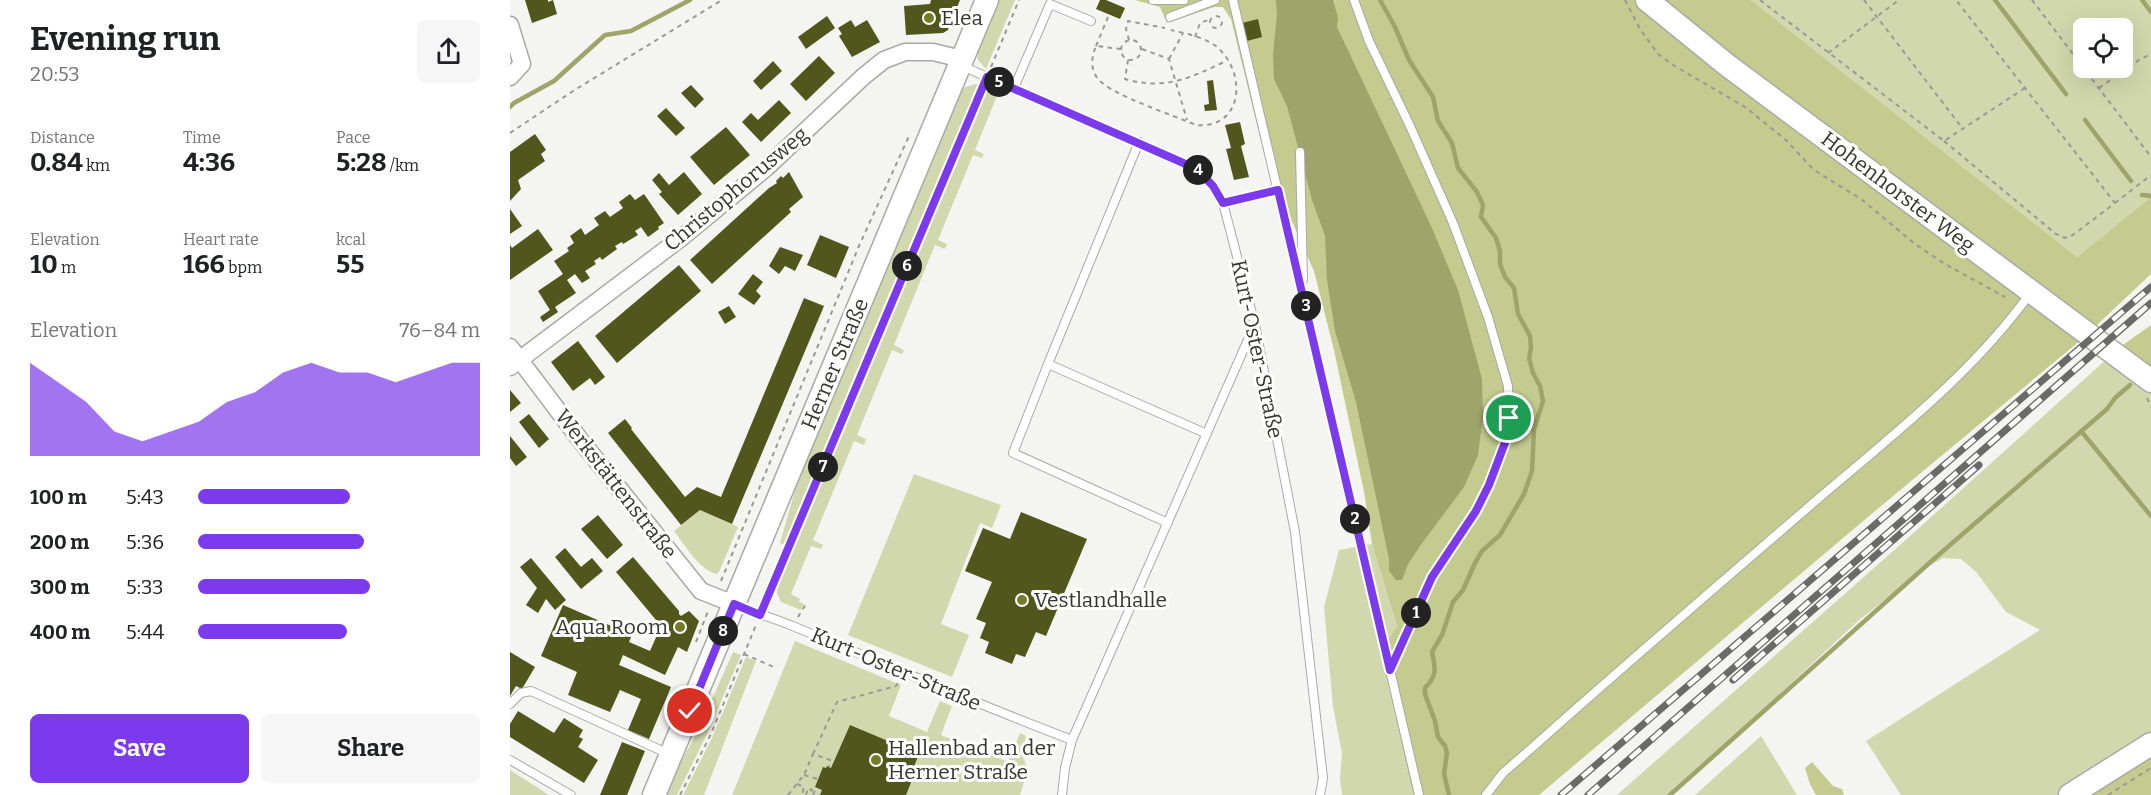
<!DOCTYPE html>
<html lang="en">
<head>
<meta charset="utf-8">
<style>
	:root { --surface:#fff; --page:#f6f6f6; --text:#202124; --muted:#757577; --accent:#7c3aed }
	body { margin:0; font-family:Bitter,serif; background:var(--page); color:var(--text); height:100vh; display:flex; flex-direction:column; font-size:22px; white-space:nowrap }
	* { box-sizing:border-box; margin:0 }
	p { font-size:20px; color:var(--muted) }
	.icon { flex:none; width:33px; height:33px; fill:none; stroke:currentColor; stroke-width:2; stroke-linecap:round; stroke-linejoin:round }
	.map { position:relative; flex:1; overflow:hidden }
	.drawer { display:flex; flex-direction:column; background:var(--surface); width:510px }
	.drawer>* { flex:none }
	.fabs { position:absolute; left:1563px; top:18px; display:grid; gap:12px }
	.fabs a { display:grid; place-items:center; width:60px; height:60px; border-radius:9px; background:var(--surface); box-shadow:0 6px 24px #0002; font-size:30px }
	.pin { position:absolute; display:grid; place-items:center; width:51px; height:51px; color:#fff; margin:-26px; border:3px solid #fff; border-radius:50%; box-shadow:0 2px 6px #0007 }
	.km { position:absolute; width:30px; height:30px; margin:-15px; border-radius:50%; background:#222; color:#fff; font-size:16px; line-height:30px; text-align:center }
	.round { display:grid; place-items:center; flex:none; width:63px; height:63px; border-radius:9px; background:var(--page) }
	.summary { display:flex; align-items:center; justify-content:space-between; height:102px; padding:0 30px }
	h1 { font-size:33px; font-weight:700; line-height:45px }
	.stats { display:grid; grid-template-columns:repeat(3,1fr); gap:9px; height:102px; padding:6px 30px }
	.stats div { display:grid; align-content:center }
	.stats b { font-size:26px; font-weight:700 }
	.stats small { font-size:16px; font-weight:400 }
	.stats p { font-size:16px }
	.chart { height:168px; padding:12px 30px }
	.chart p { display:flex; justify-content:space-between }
	.chart svg { width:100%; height:108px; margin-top:6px; fill:var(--accent); opacity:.7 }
	.primary-button { display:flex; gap:12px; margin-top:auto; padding:12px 30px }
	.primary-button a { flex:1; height:69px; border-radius:9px; background:var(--accent); color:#fff; font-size:24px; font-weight:700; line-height:69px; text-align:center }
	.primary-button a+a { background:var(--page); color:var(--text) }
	ul { padding:0 30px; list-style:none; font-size:20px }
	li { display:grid; grid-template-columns:96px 72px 1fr; align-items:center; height:45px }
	li i { height:15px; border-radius:8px; background:var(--accent) }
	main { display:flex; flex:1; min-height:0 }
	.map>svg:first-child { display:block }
	.green { fill:#d2d8ad; fill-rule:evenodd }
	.forest { fill:#c3cb8e }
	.water { fill:#9ea56a }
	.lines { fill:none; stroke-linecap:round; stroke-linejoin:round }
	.stream { stroke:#9ea56a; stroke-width:4.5 }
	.building { fill:#51571c }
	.lane-casing { stroke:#a9a9a6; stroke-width:10 }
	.street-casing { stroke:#a9a9a6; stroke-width:19 }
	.secondary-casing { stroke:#a9a9a6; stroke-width:25 }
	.path { stroke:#999996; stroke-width:2; stroke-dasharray:4.5 4.5; stroke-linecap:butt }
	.lane { stroke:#fff; stroke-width:8 }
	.street { stroke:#fff; stroke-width:16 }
	.secondary { stroke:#fff; stroke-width:22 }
	.rail-casing { stroke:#6a6a68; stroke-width:7 }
	.rail { stroke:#fffffe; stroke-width:4.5; stroke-dasharray:14; stroke-linecap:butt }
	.route-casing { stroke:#fff; stroke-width:12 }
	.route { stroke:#7c3aed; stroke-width:8 }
	.poi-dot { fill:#757c27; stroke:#fffffe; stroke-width:2 }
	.labels { text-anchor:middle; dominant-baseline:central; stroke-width:6; stroke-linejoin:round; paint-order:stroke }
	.poi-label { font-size:21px; fill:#353533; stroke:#fffffe; text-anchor:start }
	.street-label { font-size:21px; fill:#353533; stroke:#fffffe }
</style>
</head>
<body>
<main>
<section class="drawer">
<div class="summary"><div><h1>Evening run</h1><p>20:53</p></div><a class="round"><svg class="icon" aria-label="share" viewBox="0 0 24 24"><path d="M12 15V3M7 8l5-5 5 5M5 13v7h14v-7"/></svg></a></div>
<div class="stats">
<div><p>Distance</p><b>0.84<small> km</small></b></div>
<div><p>Time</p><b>4:36</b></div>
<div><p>Pace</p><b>5:28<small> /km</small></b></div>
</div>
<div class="stats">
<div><p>Elevation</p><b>10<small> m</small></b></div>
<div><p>Heart rate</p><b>166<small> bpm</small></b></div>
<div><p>kcal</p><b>55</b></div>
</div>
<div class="chart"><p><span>Elevation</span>76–84 m</p>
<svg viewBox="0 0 160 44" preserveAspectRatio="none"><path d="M0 44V6L10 14L20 22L30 34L40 38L50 34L60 30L70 22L80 18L90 10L100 6L110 10L120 10L130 14L140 10L150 6L160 6V44z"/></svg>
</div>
<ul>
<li><b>100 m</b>5:43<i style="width:54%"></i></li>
<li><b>200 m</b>5:36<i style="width:59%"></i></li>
<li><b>300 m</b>5:33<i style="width:61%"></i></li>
<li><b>400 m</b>5:44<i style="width:53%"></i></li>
</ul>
<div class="primary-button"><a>Save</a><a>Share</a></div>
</section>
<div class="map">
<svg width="1641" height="795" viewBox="0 0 1641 795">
	<rect width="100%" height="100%" fill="#f4f5f1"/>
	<path class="green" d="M487,0H505L476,69L468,60L467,53Z
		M1241,0H1641V197L1567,257ZM1574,28H1612V68H1574Z
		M470,83L277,546L270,543L284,494L311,418L449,92L455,87Z
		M476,84L489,91L465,150L474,154L472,158L463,155L428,240L437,244L435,249L425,245L384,345L394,350L392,354L382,350L347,435L356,439L354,445L344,441L303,540L313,545L311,549L301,546L281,594L290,599L289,602L294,604L291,610L271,602L265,588Z
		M1610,347L1618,349L1641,371V756L1578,795H1391L1356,741L1530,630L1496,612L1466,572L1451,559L1433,558L1411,571L1348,621L1161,795H1107L1399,537Z
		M404,474L491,505L482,528L470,523L431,624L459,635L442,677L338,635Z
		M190,510L228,527L210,570L207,574C191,572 174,544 164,531Z
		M862,544L887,628L870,652L903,795H832L830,778L832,753L823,707L814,607L829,550Z
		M285,641L391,685L379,716L417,732L430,701L442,706L431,735L498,762L510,733L516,736L512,755L518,769L510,795H222Z
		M223,652L231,655L198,732L167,795H152L188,731Z
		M236,657L246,661L194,795H173L202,738Z
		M1251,736L1287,795H1185Z
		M0,770L39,795H0Z"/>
	<path class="forest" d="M625,0H1241L1567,257L1641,197V274L1572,339L1371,506L1029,795H903L870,651L887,627L862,544L854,492L824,350L804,271L757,165L721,19L713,7H704L657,23L650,7Z
		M1641,325V371L1618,349L1610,347Z
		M1641,756V795H1578Z
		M1302,762L1323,786L1332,789L1334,795H1306L1300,784L1295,768Z"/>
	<path class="water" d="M766,0H823L828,18L827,27L922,228L948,290L972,379L973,418L968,455L954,487L910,546L898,564L892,580H886L879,571V559L846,402L825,331L817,280L815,236L802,200L777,106L764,79L763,55L767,14Z"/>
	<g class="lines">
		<path class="stream" d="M870,0L885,27L899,60L923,97L928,121L942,143L948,168L967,192L973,205L971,217L986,238L990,251V264L995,277L1004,288L1008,314L1020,336L1021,348L1019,358L1023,373L1030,386L1033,401L1024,429L1022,471L1014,494L990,535L972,551L965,563L953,590L943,602L932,635L922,652C925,668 928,675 915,688V694L925,721L928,737L935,746L937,753L934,774L939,795
			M1485,0L1556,94
			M1632,0L1641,12
			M0,107L4,103L44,81L95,35L121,31L180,0
			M1575,120L1621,181
			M1632,195L1641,196
			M1571,431L1641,516
			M1160,795L1425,558L1597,409L1605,398L1620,385"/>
	</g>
	<path class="building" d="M15,0H38V2L43,0L47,14L22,23Z
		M421,0H450L438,30L433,33L396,35L394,6L420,4Z
		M590,0H596L615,8L610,19L586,9Z
		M317,16L325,28L296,49L288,37Z
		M748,19L752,37L737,41L732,23Z
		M341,20L345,27L357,20L370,42L342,57L329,36L332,34L328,28Z
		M309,56L325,73L296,101L280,84Z
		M263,61L272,71L251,90L243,81Z
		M703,80L707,110L695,111L694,105L699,104L697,81Z
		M181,85L194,99L185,108L171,93Z
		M269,100L281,113L251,142L232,122L241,113L248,120Z
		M156,108L175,128L166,136L147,116Z
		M730,122L735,144L731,146L739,177L724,180L716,149L721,148L715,125Z
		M216,127L240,155L204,185L180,157Z
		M25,134L36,150L31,154L35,161L8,180L11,189L0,201V152Z
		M174,172L192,194L168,215L149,194L152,192L142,180L149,173L159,185Z
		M279,172L293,197L279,209L281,212L202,284L180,260L259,188L267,183L266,181L271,176L273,178Z
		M120,194L125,200L134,194L154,223L148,227L149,229L138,237L131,227L125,231L128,235L113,244L112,242L105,246L107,249L92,260L90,257L84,261L86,264L75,271L80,278L72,283L65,274L57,280L66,293L45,307L48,312L33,322L30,317L40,310L28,291L53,274L44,261L59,251L57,248L64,243L60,236L71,228L75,235L89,225L84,218L95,211L100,217L113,208L109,202Z
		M0,209L12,226L0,234Z
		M28,229L43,250L0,280V245L2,248Z
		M310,235L339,247L326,278L297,265Z
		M270,247L293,255L285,271L275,266L269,274L259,266Z
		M169,265L191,291L107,363L85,336Z
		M243,274L253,282L246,291L251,296L244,305L228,294Z
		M294,298L314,306L222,524L190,510L171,525L98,433L115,419L122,428L121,429L175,497L187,487L211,497Z
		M219,306L226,317L215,324L208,312Z
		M68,341L95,377L85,385L80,378L63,391L41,362Z
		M0,390L11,403L0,412Z
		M19,414L39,439L29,448L9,422Z
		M0,436L17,457L6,466L0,458Z
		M511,512L577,539L536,636L526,632L515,657L506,654L502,664L475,653L479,642L470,638L476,623L466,619L482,582L455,571L473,528L500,539Z
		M88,515L113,545L97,559L71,529Z
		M55,548L71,567L82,558L93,571L71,589L45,557Z
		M123,557L169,611V614L171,616L179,611L189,621L177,652L168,647L155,675L113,655L109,665L161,687L139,739L118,730L131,699L110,690L100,712L58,695L67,672L31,656L53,605L122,635L119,642L140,651L151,626L106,572Z
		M21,558L56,600L45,610L36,599L28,613L16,605L27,588L10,567Z
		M0,652L25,667L12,689L6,686L0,696Z
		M8,711L44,733L54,718L73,730L69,737L73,739L68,747L88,760L74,783L0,737V724Z
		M340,725L409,754L401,774L404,775L396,795H310L312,790L305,787L313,767L316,768L317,766L321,768Z
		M112,742L135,751L117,795H90Z"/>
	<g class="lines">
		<defs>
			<path id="lane" d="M643,0H674
				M723,0L880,670
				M844,0L859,41L900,126L943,223L978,317L998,386L999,418L996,440L979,485L966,511L922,577L880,670L909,795
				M660,17L705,0
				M450,65L687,169L703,186L713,203L745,325L785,532L813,778L810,795
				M504,88L540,4L581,21
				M790,152L793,280
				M713,203L768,190
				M538,364L629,142
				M658,523L503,453L538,364L697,434
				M225,605C245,613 266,619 285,627C378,665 469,705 562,740L555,768L552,795
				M0,704L11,693L21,691L159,754
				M562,740L744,326
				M0,760L61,795
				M976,795L993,773L1024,746C1118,662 1214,580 1309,498C1384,434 1464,372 1521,292"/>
			<path id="street" d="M0,25L12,64L0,77
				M0,347L71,441L191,591L224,604
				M0,367L171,238L256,168L354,76L374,60L395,52H423L452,59"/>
			<path id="secondary" d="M1137,0L1217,65L1641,381
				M144,795L477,0
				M1560,795L1641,744"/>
		</defs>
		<use href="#lane" class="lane-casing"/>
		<use href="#street" class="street-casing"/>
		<use href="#secondary" class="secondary-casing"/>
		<path class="path" d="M1115,0L1130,29L1148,54L1163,65L1235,107L1276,140L1304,170L1351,199L1405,244L1435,264L1495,297
			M1250,0L1434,141L1515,88
			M1354,0L1453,129
			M1522,0L1641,157
			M700 22a6 6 0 1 1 12 0a6 6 0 1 1-12 0Z
			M685,37L690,23L701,19
			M611 50a10 10 0 1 1 20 0a10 10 0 1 1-20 0Z
			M619,40L616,29L618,21L655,28
			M586,46L598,17
			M611,49L586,46C581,58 580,70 589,80C602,95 665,116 686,125C730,129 737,80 712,52C701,38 677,34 661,30
			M632,49L659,59L677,120
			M1318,53L1389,0
			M659,59L673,33
			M618,60L615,79C655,91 683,77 718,60
			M481,67L509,0
			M1589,88L1629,60L1641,54
			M0,133L63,91L212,0
			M1434,141L1546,234L1555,238L1563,235L1605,203L1446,0
			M1605,203L1641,175
			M1637,398L1641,407
			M211,581L349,246L399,136
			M255,603L473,86
			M288,617L296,604
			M186,642L198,611
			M234,654L266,668
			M303,754L327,702L386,686L388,683
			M294,775L308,779
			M287,784L294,787L292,795
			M170,795L201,734L246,625
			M278,795L294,775L303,754L320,760L319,767
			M296,795L298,788L302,790L299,795
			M303,795L306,788
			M1598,795L1641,768"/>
		<use href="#lane" class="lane"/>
		<use href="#street" class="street"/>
		<use href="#secondary" class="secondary"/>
		<defs>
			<path id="rail" d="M1223,680L1469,465
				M1051,795L1641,287
				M1078,795L1641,303"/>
		</defs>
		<use href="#rail" class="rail-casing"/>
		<use href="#rail" class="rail"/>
	</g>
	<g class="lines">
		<defs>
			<path id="route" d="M180,711L224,604L250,615L477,77L687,169L703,186L713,203L768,190L880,670L922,577L966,511L979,485L996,440L999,418"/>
		</defs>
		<use href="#route" class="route-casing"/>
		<use href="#route" class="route"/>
	</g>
	<g class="poi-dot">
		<circle cx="419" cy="18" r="6"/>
		<circle cx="512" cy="600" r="6"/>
		<circle cx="170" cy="627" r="6"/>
		<circle cx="366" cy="760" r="6"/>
	</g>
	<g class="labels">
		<g class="poi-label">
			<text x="431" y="18">Elea</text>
			<text x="524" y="600">Vestlandhalle</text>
			<text x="158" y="627" text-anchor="end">Aqua Room</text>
			<text x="378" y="748">Hallenbad an der<tspan x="378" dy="24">Herner Straße</tspan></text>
		</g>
		<g class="street-label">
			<text transform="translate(226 189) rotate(-40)">Christophorusweg</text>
			<text transform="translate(1388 192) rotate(37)">Hohenhorster Weg</text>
			<text transform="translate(747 349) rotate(78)">Kurt-Oster-Straße</text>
			<text transform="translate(325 364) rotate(-67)">Herner Straße</text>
			<text transform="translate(106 484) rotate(52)">Werkstättenstraße</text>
			<text transform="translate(386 669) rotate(23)">Kurt-Oster-Straße</text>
		</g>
	</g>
</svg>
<div class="fabs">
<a><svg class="icon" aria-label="locate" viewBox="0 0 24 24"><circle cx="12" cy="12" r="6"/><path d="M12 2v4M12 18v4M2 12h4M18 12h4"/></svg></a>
</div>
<div class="pin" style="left:999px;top:418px;background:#1e9e55"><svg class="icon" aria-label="arrive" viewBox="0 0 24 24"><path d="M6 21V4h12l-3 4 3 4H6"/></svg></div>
<div class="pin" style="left:180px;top:711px;background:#d93025"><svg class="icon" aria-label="check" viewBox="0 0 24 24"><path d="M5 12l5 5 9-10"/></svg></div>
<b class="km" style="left:906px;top:613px">1</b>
<b class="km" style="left:845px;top:519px">2</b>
<b class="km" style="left:796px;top:306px">3</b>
<b class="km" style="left:688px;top:170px">4</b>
<b class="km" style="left:489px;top:82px">5</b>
<b class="km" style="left:397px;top:266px">6</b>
<b class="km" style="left:313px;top:467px">7</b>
<b class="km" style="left:213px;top:631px">8</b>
</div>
</main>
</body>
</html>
